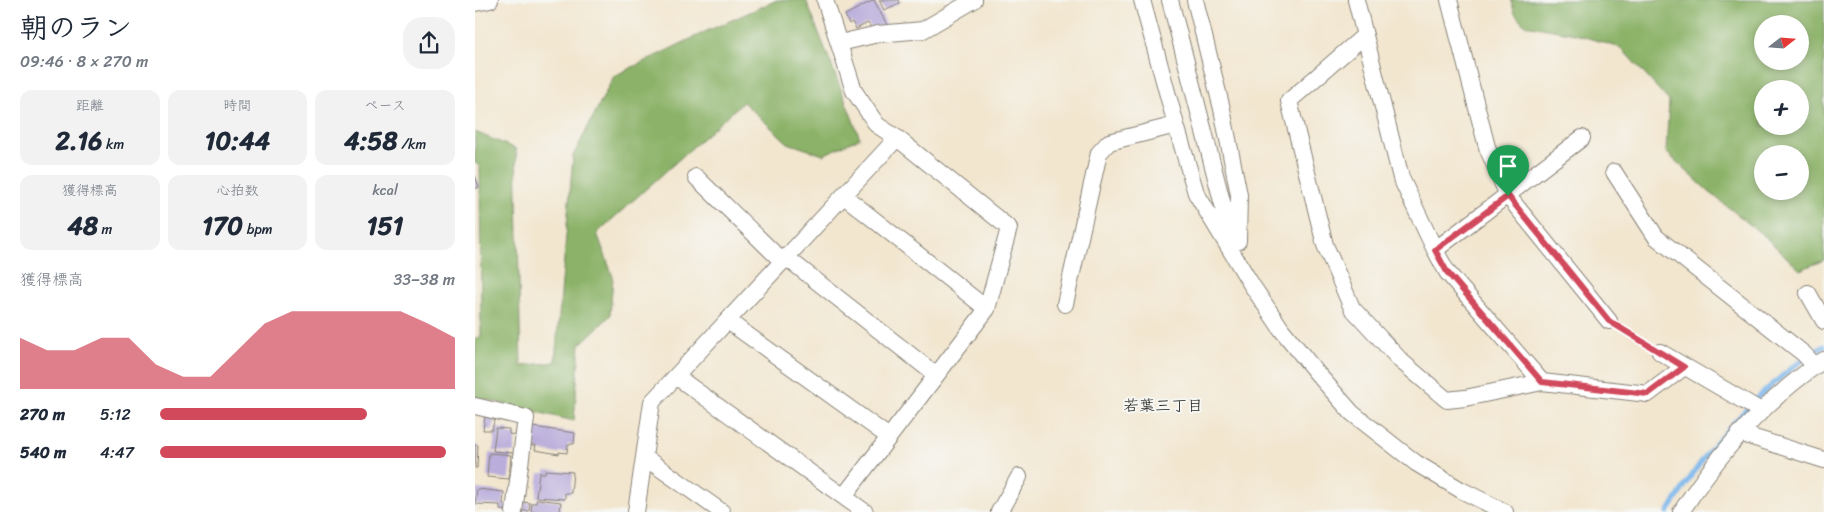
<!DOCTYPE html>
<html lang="ja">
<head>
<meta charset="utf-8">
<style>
	:root { --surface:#fff; --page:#f2f2f3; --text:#1f2937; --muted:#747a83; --accent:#d1495b }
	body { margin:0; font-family:Sriracha,"Klee One",sans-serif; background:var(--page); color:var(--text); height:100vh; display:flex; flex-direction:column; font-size:19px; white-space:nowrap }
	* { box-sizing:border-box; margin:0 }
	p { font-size:16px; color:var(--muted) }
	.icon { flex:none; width:28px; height:28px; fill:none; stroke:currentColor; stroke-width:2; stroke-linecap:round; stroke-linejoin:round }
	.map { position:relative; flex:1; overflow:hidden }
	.side { display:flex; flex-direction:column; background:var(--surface); width:475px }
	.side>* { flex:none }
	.needle { width:32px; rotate:73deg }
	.tools { position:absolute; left:1279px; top:15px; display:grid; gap:10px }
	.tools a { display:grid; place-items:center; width:55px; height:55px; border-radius:50%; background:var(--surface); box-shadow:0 2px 8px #0003; font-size:25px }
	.pin { position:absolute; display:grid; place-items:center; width:42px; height:42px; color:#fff; margin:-51px -21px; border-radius:50% 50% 50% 0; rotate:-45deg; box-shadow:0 0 5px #0007 }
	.pin .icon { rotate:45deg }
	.round { display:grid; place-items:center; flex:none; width:52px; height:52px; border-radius:20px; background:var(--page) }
	.headline { display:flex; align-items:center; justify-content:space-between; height:85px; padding:0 20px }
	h1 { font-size:28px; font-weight:800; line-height:38px }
	.figures { display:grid; grid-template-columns:repeat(3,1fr); gap:8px; height:85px; padding:5px 20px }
	.figures div { display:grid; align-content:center; border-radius:12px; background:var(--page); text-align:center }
	.figures b { font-size:25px; font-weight:800 }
	.figures small { font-size:14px; font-weight:400 }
	.figures p { font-size:14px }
	.chart { height:140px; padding:10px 20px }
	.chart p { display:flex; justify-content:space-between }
	.chart svg { width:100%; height:90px; margin-top:5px; fill:var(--accent); opacity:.7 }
	ul { padding:0 20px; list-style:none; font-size:16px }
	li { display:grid; grid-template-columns:80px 60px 1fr; align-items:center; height:38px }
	li i { height:12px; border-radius:6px; background:var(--accent) }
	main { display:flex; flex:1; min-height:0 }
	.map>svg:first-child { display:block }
	.forest { fill:#8bb268; stroke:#546742; fill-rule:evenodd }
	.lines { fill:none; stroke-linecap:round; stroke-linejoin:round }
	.stream { stroke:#79b5eb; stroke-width:5 }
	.building { fill:#baaddb }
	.minor-casing { stroke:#878176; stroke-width:18 }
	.path { stroke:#878176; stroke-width:3; stroke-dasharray:4 4; stroke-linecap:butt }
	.minor { stroke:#fff; stroke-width:16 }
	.route-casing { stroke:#fff; stroke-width:10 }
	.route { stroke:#d1495b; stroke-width:6 }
	.labels { text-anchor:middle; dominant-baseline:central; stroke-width:4; stroke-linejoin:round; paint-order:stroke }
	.neighbourhood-label { font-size:16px; fill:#1c1c1c; stroke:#f6f6f2 }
</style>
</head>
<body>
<main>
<section class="side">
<div class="headline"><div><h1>朝のラン</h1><p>09:46 · 8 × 270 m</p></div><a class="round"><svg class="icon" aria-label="share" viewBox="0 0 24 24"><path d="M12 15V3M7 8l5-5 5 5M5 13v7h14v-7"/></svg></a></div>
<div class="figures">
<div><p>距離</p><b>2.16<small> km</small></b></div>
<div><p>時間</p><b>10:44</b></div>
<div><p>ペース</p><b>4:58<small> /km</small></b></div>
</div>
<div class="figures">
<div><p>獲得標高</p><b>48<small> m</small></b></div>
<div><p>心拍数</p><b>170<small> bpm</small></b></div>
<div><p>kcal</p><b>151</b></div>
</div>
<div class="chart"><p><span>獲得標高</span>33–38 m</p>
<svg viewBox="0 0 160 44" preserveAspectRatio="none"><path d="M0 44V19L10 25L20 25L30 19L40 19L50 32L60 38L70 38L80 25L90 12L100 6L110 6L120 6L130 6L140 6L150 12L160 19V44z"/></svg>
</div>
<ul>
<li><b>270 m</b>5:12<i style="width:70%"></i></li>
<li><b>540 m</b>4:47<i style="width:97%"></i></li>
</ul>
</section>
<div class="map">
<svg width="1349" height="512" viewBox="0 0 1349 512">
	<rect width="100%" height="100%" fill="#f6f6f2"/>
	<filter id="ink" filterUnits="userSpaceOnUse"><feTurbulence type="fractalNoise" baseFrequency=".02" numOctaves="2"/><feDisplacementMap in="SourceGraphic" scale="10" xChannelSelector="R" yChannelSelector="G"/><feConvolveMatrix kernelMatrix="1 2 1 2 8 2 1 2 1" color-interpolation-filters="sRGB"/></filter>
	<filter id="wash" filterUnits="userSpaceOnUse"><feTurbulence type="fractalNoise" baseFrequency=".0096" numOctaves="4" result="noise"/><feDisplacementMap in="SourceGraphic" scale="20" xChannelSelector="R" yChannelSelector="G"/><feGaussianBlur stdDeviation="1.12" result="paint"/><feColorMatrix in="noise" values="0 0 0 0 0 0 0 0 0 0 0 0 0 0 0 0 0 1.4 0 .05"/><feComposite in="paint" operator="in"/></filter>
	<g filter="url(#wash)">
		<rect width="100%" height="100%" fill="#f2e6cf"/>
		<path class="forest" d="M302,0H331L385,138L348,155L313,143L268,102L122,233L138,277L135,316L105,344L99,421L0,397V339L6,336L5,166L0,163V132L41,149L46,366L80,362L98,156L139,76L232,31Z
			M1036,0H1349V260L1325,270L1289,236L1233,191L1191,152L1194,101L1146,48L1100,34L1050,25L1040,14ZM1288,24H1325V61H1288ZM1288,89H1325V126H1288ZM1288,154H1325V191H1288Z"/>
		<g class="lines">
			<path class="stream" d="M1193,512C1207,491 1220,468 1236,449C1268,410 1305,372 1349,346"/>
		</g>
		<g id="blocks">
			<path class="building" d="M399,0L412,25L398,31L393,23L381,29L377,22L374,24L370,15Z
				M404,0H424L425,3L409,10Z
				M0,175L4,187L0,189Z
				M10,416L20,417L17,430H8Z
				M58,427L100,433L99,444H93L92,453L84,452V454L60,450L61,445H56Z
				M21,428L34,429V434L41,435L39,453L18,451Z
				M0,445H3L2,468H0Z
				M14,453L36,455L34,479L12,477Z
				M70,470L98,472L96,493H90V499L61,497L64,473H70Z
				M2,489L29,492L28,504L35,505V511L25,510V505L0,504Z
				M62,499L86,502L85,512H56L57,503H61Z
				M48,502L55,503L54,511H47Z"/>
		</g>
	</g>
	<g filter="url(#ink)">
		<use href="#blocks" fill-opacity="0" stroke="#878176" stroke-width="1"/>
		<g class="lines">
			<defs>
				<path id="minor" d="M350,0L379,91L402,125L422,138L534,228L512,309L369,496
					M667,0L701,125L721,193L776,284L807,330L841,372L877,413L941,463L986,490L1030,512
					M695,0L758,244
					M720,0L747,109L764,195L763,241
					M881,0L926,178L960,250L972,272L1067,382
					M974,0L1012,147L1033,196L1134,321
					M0,3L15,0
					M890,35L814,101L850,245L877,308L926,361L972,400L990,398L1067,382L1173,394L1209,367
					M365,43L403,34L448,30L499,0
					M1139,172L1181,237L1329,354L1340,366
					M221,177L308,262
					M369,196L512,309
					M960,250L1107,138
					M312,258L461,375
					M1333,293L1349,321
					M590,304L624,153L634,142L701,125
					M253,321L414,437
					M1185,352L1286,411
					M202,377L390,512
					M0,406L51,418L39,512
					M1264,433L1349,460
					M169,457L247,512
					M161,512L177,402L422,138
					M524,512L544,477
					M1206,512C1244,453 1290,399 1349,360"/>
			</defs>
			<use href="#minor" class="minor-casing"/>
			<path class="path" d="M1147,329L1174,345"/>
			<use href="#minor" class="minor"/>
		</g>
	</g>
	<g class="lines" filter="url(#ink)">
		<defs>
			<path id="route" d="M1033,196L1134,321L1209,367L1173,394L1067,382L972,272L960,250Z"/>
		</defs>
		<use href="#route" class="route-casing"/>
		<use href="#route" class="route"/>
	</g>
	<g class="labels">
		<g class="neighbourhood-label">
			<text x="688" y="405">若葉三丁目</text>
		</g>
	</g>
</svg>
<div class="tools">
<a><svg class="needle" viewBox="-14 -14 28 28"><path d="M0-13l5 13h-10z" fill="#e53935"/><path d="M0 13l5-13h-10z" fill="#747a83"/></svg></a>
<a>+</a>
<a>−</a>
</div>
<div class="pin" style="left:1033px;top:196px;background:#1e9e55"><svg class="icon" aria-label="arrive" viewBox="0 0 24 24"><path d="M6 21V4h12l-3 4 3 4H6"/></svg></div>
</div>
</main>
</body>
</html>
